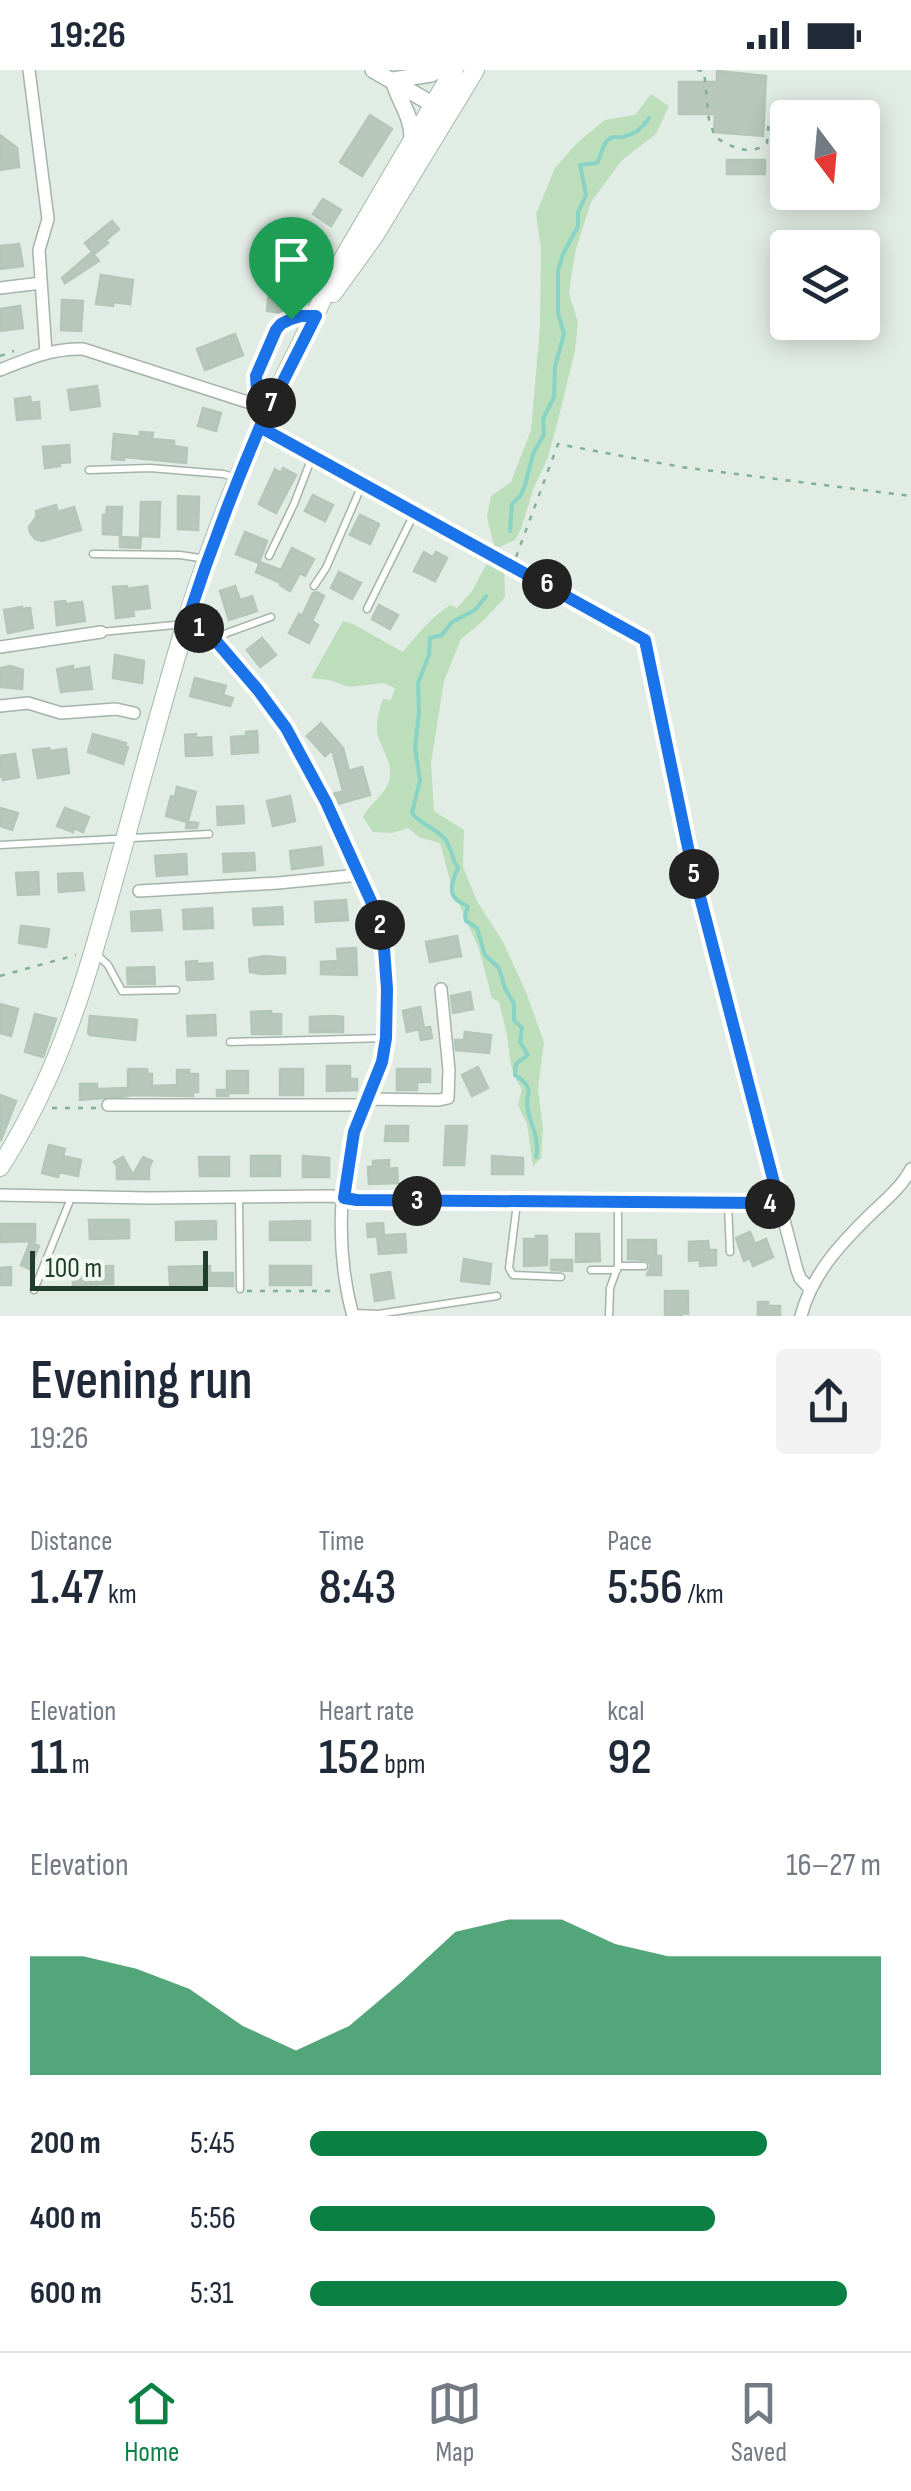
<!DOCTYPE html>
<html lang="en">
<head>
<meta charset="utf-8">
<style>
	:root { --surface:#fff; --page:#f2f2f3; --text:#1f2937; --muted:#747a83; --line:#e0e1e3; --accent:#0b8043 }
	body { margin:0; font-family:"Sofia Sans Condensed",sans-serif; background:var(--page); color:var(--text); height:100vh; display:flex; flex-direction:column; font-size:38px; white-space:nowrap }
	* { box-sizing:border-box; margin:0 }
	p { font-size:32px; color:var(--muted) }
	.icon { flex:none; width:55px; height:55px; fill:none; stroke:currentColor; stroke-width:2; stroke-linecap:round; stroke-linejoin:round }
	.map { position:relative; height:1246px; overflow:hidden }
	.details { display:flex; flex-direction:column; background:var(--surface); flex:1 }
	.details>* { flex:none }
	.needle { width:65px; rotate:164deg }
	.buttons { position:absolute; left:770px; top:30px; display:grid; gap:20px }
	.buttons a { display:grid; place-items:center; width:110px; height:110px; border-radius:10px; background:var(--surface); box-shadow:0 5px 25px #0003; font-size:50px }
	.scale { position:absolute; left:30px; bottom:25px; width:178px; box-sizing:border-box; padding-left:10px; border:5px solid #213d2d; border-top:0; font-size:28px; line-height:35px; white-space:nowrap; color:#213d2d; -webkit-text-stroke:8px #f2f9f3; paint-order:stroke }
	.pin { position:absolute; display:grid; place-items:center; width:85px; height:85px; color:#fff; margin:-102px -42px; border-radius:50% 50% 50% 0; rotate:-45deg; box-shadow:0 0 10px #0007 }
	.pin .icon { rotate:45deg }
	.km { position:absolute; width:50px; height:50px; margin:-25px; border-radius:50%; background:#222; color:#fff; font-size:28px; line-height:50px; text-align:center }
	.round { display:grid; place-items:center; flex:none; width:105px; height:105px; border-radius:10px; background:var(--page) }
	.headline { display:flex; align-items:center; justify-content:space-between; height:170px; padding:0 30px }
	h1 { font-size:55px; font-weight:600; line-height:75px }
	.metrics { display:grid; grid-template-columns:repeat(3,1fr); gap:15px; height:170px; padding:10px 30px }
	.metrics div { display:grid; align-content:center }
	.metrics b { font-size:50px; font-weight:600 }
	.metrics small { font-size:28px; font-weight:400 }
	.metrics p { font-size:28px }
	.chart { height:280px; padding:20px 30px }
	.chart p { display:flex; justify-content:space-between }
	.chart svg { width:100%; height:180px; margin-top:10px; fill:var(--accent); opacity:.7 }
	ul { padding:0 30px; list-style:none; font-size:32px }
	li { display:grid; grid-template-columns:160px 120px 1fr; align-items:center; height:75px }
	li i { height:25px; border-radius:12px; background:var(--accent) }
	.status { display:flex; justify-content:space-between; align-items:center; height:70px; padding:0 50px; background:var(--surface); direction:ltr }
	.status svg { height:28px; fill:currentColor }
	.menu { display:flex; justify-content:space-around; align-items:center; height:140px; border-top:2px solid var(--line); background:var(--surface); font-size:28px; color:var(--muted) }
	.menu a { display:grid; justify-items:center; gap:5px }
	.menu .selected { color:var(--accent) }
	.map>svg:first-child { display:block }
	.green { fill:#bcdeba }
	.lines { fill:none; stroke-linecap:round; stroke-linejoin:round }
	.stream { stroke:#88d3c6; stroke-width:4 }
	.building { fill:#b7c7bc; stroke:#b4c6b8; stroke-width:2.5 }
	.service-casing { stroke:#a4b4a9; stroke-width:9 }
	.minor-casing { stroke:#a4b4a9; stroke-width:14 }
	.tertiary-casing { stroke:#a4b4a9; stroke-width:18 }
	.secondary-casing { stroke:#a2bbab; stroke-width:20 }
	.path { stroke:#81b192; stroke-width:2.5; stroke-dasharray:5 8; stroke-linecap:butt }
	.service { stroke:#fff; stroke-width:6 }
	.minor { stroke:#fff; stroke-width:11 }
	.tertiary { stroke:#fff; stroke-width:15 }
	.secondary { stroke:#fff; stroke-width:18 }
	.route-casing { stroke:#fff; stroke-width:20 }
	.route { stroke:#1a73e8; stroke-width:12 }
</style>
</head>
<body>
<div class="status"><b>19:26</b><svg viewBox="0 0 49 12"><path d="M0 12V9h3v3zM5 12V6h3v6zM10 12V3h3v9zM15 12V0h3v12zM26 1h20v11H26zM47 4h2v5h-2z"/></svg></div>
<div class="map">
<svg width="911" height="1246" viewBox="0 0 911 1246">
	<rect width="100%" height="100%" fill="#e1ece4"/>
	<path class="green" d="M651,24L669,36L656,64L622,90L591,132L576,179L572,202L569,224L578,252L575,281L556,358L547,390L534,417L521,459L515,470L495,479L487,447L491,426L511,412L531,360L540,257L541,178L536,144L555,98L578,72L605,50L635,45Z
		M491,486L504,494L505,527L484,550L461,569L444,611L431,693L434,741L464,760L463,797L477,831L503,872L526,922L544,972L538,1019L543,1059L541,1088L533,1096L527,1054L518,1035L522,1019C511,1004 510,990 508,972C506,958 502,945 499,932L492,928L479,879L452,818L440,773L419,767L408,758L392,763L373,762L363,747C370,733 387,724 390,707C392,693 383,681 379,669C374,656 379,641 383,629L391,630L395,618L383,613L349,617L329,610L311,608L343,551L353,554L403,582C417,564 431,548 450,535L457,538L472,521Z"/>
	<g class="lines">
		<path class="stream" d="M510,461L512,434L521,425L525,415L533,384L544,364L543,349L554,327L555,296L564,264L558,243V201L563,184L578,156V142L586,125L580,95L597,93C601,87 602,76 607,71C612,65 616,68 623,67C635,64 643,58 649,48
			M486,526L475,540L452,552L442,565L430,568L429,585L418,613L419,643L415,677L420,710L412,743C420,754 435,758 444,768C452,776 451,789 458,798C454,807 447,822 457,830C460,833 465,834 468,837L465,846L466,851L477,858L485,885L499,898L505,918L514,934V950L522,958L520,972L528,985L516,994L515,1005C518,1007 525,1012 527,1016C531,1024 527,1023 527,1032C527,1051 541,1066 536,1087"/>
	</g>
	<path class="building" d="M717,1L766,6L763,66L714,62L715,44H679V12H717Z
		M370,45L392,59L362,106L340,92Z
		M0,65L17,78L19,97L0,100Z
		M727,90H765V104H727Z
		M323,129L341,140L331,156L313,144Z
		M112,151L119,159L106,170L108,173L94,184L85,173Z
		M19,174L23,196L0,199V176Z
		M92,182L99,191L65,213L62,208Z
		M272,196L297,199L295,218L291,217L289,237L283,236V243L267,241Z
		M101,205L133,210L130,234L113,232V236L96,234Z
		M62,230L83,231L81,261L61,260Z
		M20,236L23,258L0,261V239Z
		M235,264L243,285L205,300L197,279Z
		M97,316L100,336L71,340L68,320Z
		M30,327L31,333L39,332L40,348L17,350L15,329Z
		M203,338L221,343L216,361L198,356Z
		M140,362L153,363L152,369L174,371V376L187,378L186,393L124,387V390L112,389L114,364L140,367Z
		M69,375L70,392L59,393L60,396L45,398L43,377Z
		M283,398L296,405L276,443L259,434L275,399L281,403Z
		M313,425L333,435L325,451L305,441Z
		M178,426L199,427L198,460L178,459Z
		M141,432H160L159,467L140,466Z
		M56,435L58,442L74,437L81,460L42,471L35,469L30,462L29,457L37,446L36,441Z
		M107,437H122L121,465L103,464V445H106Z
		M360,445L379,454L370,474L350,465Z
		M245,462L267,471L259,493L236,484Z
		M120,467L141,468L140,478L120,477Z
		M292,478L314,489L305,506L300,503L290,521L280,515L281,513L256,502L260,492L281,500Z
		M424,482L433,487L436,482L447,488L435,511L414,501Z
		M339,502L361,513L352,529L331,518Z
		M127,516V519L147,516L150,538L133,540L134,546L116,548L113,517Z
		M235,516L240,530L252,526L257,541L229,550L220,521Z
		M317,522L324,526L312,551L318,555L309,573L289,563L299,544L302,546L313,523Z
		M65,531L66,534L82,532L85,551L57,555L55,532Z
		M379,535L398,545L390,559L372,549Z
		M22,537V539L30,538L33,558L8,563L4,540Z
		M262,568L276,585L260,597L247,580Z
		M115,585L144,591L142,613L113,608Z
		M10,596L23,600L22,619L0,617L1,598Z
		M73,596V600L89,597L92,619L61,622L57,599Z
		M195,608L226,616L223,625L233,628L230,636L190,626Z
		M321,653L343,678L349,701L362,697L370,725L338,734L333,724L343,721L332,680L325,686L307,666Z
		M257,661L258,682L232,684L231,667L246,666V662Z
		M93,664L126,673L125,676L128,677L123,694L88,682Z
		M196,664V668L211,667L212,685L186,686L185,665Z
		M49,678L50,681L66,679L69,703L38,708L33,680Z
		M15,684L19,707L3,710V706L0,707V686Z
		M177,717L196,722L188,751L198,753L197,758H186L187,752L166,746L171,726L175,727Z
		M290,726L295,751L273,756L267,731Z
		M243,736L244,753L218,755L217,737Z
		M0,738L18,743L12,760L0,756Z
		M65,738L89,747L83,762L74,758L73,762L57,756Z
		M321,777L323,795L292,799L290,781Z
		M254,783L255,800L224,802L223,784Z
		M186,784L187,804L157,806L155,786Z
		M38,802L39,824L18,825L16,803Z
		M82,803L84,820L59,822L58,804Z
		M346,830L348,850L316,852L315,832Z
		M282,837L283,854L254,855L253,839Z
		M212,838L213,858L184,859L183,840Z
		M160,840L162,860L132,861L131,842Z
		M21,856L49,859L46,877L19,873Z
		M457,866L461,886L430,892L426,872Z
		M356,878L357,905L321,904V892L338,891L337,879Z
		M264,886L285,888V903L263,904L250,902L249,889Z
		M197,891V894L212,893L213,909L187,910L186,892Z
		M154,897L155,914H128L127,898Z
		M470,922L473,939L453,943L451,926Z
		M0,934L18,939L11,966L0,963Z
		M420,937L424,958L430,957L432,968L421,970L419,959L407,962L403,941Z
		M271,941V944H281V964H252L251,942Z
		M35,944L56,949L43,987L25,982Z
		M215,945L216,965L188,966L187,946Z
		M90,946L137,950L135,970L90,965L88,963Z
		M333,946L343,947V962H310V947Z
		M465,962L491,965L489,983L456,980L455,970H464Z
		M327,996H350V1009H357V1020L327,1021Z
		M478,997L488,1018L472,1026L462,1005Z
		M128,999H147L148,1004H152V1016L177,1015V1000H189V1004H198V1022H193V1026L128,1025Z
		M280,999H303V1025H280Z
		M397,999H430V1012H417V1020H397Z
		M227,1001H248V1023H228V1026H217V1020H227Z
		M80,1014H97V1019L128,1018V1026L80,1030Z
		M0,1025L16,1031L1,1070H0Z
		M386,1056H408V1071H385Z
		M446,1056H467L464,1095H444Z
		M49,1075L65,1079L63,1086L81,1090L78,1106L59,1102L58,1107L42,1103Z
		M251,1086H280V1106H251Z
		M303,1086L329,1088V1107H303Z
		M492,1086L523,1088V1104H492Z
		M123,1087L133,1105L143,1087L152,1091L149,1098V1109H117V1096L114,1092Z
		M199,1087H229V1106H200Z
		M389,1090V1099L397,1098L398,1113L369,1114L368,1097H373V1091Z
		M89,1150H129V1168L90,1169Z
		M216,1151V1169L176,1170V1152Z
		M310,1151V1170H270V1152Z
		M383,1153L384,1166L368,1167L367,1154Z
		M0,1154H35V1171L0,1172Z
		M750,1162L755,1174L766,1169L773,1187L753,1196L750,1188L744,1191L736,1168Z
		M405,1164L406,1182L379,1184L377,1166Z
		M576,1164H599L600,1191L576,1192Z
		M536,1166H547V1195L524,1196V1169H536Z
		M628,1170H656V1186H661V1205H647L651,1195L647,1190L628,1189Z
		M708,1171L709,1180H716V1195L700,1196V1190L689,1191V1172Z
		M30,1172L39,1176L30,1199L21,1195Z
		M464,1189L491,1194L489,1214L461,1211Z
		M551,1190H572V1201L551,1200Z
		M113,1196V1214L73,1215V1197Z
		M210,1196V1203H233V1216L170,1215L169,1197Z
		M270,1196H311V1215H270Z
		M11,1197V1215H0V1198Z
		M390,1202L394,1228L375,1231L371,1205Z
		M665,1221H688V1244L682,1243V1246H665Z
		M758,1232H768V1236H780V1246H758Z"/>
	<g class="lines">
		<defs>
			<path id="service" d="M258,336L256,306L277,260L291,249L309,246
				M89,400L150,398L223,404L237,408
				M93,484L180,485L206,489
				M269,486L294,434L312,387
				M314,516L326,498L362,415
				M367,539L414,444
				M101,562L185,554
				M215,571L227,563L271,547
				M0,775L209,764
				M95,883L108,895L122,921L176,920
				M230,972L385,968
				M239,1128L240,1219
				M517,1133L509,1198L513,1205L561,1207
				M728,1134L730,1182
				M618,1196H644
				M591,1200H617
				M34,1220L71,1128
				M354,1243L378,1244L497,1226
				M609,1246L610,1218L618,1196V1133"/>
			<path id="minor" d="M29,0L48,149L39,180L46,283
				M0,218L41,213
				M0,300C27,289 53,278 83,279L269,339
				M260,357L645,570L691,792L797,1200L800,1208L810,1219
				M186,554C218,562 266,627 284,656C313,700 334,749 355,798C365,818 376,838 382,860C390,893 391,956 382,989C376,1013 363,1035 355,1059C337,1118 337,1188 353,1246
				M0,577L101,562
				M0,636L28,633L61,643L116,639L134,643
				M139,821L278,813L359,805
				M366,1029L439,1030L448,1028L449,1000L441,919
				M108,1035H363
				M0,1125L149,1128L332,1126L357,1130L763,1133L780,1135
				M801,1246C812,1203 843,1171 874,1141C888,1128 902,1116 911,1099"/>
			<path id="tertiary" d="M373,0L441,39
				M393,10C399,32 413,46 412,71
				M393,10L431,4L439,0"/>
			<path id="secondary" d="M333,223L374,166L475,0
				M0,1097C61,1001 86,910 116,802C139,719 161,636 186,553C208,481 236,409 268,341C288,297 312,255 330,211L454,0"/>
		</defs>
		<use href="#service" class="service-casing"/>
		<use href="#minor" class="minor-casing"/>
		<use href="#tertiary" class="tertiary-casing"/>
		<use href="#secondary" class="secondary-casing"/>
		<path class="path" d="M697,0L704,1L709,50L715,67C731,77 751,87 767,73L769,49
			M0,286L14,281
			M516,487L558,374L681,397L911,426
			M0,906L76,885
			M52,1038H99
			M247,1221H334"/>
		<use href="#service" class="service"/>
		<use href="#minor" class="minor"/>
		<use href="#tertiary" class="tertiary"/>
		<use href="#secondary" class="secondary"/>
	</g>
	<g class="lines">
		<defs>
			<path id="route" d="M291,249L281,254L276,260L256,306L258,336L268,338C237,409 210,480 186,554L204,560L216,571L258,620L286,658L326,732L375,840L383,865L387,919L386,968L382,992L354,1062L344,1128L357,1130L763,1133L780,1136L691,792L645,570L260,357L316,246H301L291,249"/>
		</defs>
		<use href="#route" class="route-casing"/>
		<use href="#route" class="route"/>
	</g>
</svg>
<div class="buttons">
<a><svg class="needle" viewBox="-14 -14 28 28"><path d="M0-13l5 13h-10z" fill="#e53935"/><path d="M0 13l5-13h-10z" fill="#747a83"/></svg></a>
<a><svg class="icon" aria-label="layers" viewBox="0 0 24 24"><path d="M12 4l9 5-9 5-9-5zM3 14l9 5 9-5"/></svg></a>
</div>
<div class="scale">100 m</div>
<div class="pin" style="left:291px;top:249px;background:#1e9e55"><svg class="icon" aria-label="arrive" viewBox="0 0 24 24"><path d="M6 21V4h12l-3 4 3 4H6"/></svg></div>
<b class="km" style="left:199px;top:558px">1</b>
<b class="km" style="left:380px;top:855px">2</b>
<b class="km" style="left:417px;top:1131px">3</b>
<b class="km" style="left:770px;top:1134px">4</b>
<b class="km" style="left:694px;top:804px">5</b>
<b class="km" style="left:547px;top:514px">6</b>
<b class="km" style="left:271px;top:333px">7</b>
</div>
<section class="details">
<div class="headline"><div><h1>Evening run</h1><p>19:26</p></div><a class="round"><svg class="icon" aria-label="share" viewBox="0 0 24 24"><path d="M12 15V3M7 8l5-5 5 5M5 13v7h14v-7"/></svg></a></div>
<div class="metrics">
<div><p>Distance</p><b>1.47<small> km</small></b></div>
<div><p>Time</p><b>8:43</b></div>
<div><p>Pace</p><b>5:56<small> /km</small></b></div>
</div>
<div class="metrics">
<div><p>Elevation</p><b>11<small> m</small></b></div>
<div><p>Heart rate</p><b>152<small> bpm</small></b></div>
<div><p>kcal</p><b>92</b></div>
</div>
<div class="chart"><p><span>Elevation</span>16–27 m</p>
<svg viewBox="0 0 160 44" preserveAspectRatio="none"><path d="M0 44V15L10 15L20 18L30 23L40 32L50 38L60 32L70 21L80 9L90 6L100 6L110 12L120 15L130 15L140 15L150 15L160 15V44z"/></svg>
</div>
<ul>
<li><b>200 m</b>5:45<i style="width:80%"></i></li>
<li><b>400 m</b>5:56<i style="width:71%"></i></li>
<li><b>600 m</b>5:31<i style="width:94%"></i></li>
</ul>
</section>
<nav class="menu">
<a class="selected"><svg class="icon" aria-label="home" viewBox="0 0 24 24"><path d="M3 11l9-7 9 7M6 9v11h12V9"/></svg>Home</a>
<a><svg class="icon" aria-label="map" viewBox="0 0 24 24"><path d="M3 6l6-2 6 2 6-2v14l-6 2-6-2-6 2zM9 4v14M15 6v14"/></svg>Map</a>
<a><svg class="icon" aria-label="saved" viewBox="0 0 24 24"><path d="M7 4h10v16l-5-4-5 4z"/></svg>Saved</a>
</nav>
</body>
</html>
